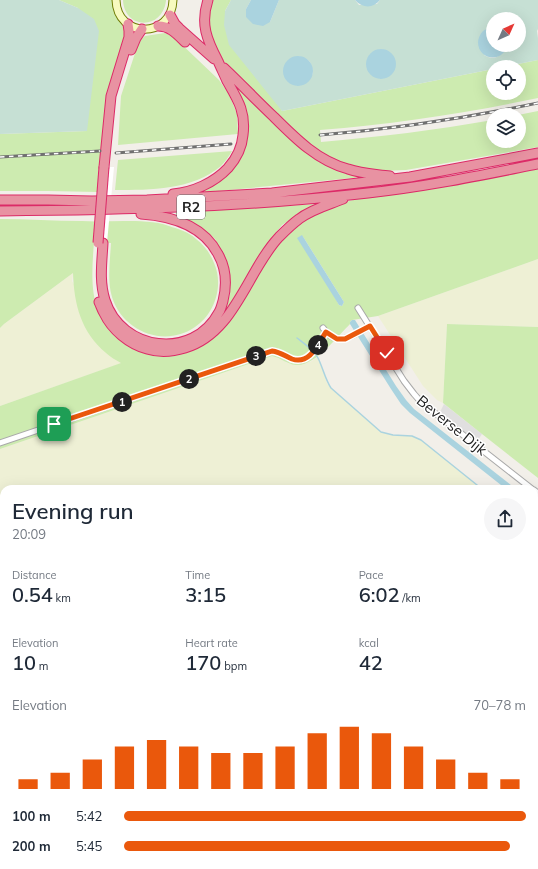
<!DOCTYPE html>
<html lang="en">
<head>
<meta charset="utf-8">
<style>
	:root { --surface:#fff; --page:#f6f6f7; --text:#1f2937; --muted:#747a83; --accent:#ea580c }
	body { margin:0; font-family:Mulish,sans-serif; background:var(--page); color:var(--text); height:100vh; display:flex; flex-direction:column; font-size:15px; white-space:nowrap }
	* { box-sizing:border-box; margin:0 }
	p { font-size:13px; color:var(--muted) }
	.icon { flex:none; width:22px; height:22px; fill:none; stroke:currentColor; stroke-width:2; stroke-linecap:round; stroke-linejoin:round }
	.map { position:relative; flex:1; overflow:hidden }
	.side { position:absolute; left:0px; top:485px; width:538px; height:384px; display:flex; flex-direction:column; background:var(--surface); border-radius:12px 12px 0 0; box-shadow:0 4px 16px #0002 }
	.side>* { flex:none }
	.needle { width:26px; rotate:45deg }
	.buttons { position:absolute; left:486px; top:12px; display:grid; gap:8px }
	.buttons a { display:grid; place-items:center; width:40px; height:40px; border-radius:50%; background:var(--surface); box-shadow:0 4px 16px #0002; font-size:20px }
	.pin { position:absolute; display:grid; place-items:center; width:34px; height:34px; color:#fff; margin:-17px; border-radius:8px; box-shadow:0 2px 6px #0006 }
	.km { position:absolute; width:20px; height:20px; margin:-10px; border-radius:50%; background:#222; color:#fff; font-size:11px; line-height:20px; text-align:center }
	.round { display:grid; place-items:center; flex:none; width:42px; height:42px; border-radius:21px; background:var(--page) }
	.headline { display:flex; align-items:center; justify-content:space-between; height:68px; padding:0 12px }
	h1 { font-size:22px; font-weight:600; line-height:30px }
	.metrics { display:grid; grid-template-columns:repeat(3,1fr); gap:6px; height:68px; padding:4px 12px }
	.metrics div { display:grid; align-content:center }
	.metrics b { font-size:20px; font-weight:600 }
	.metrics small { font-size:11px; font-weight:400 }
	.metrics p { font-size:11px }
	.chart { height:112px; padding:8px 12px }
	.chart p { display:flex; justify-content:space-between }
	.chart svg { width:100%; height:72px; margin-top:4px; stroke:var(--accent); stroke-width:6 }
	ul { padding:0 12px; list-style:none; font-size:13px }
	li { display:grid; grid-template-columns:64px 48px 1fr; align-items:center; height:30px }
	li i { height:10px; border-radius:5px; background:var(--accent) }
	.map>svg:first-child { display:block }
	.residential { fill:#e0dfdf }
	.farmland { fill:#eef0d5 }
	.grass { fill:#cdebb0; fill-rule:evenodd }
	.wetland { fill:#c6e0d4; fill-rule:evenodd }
	.water { fill:#aad3df }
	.pier { fill:#fff }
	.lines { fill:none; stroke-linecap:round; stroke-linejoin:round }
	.stream { stroke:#aad3df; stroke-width:1.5 }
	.minor-casing { stroke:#a9a9a9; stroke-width:7 }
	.secondary-casing { stroke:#707d05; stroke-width:9 }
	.motorway-casing { stroke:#dc2a67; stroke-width:11 }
	.minor { stroke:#fff; stroke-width:5 }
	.secondary { stroke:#f7fabf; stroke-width:7 }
	.motorway { stroke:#e892a2; stroke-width:9 }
	.rail-casing { stroke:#707070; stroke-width:3 }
	.rail { stroke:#fff; stroke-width:1.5; stroke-dasharray:4.5; stroke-linecap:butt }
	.motorway-bridge-casing { stroke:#dc2a67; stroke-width:11; stroke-linecap:butt }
	.motorway-bridge { stroke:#e892a2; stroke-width:9 }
	.route-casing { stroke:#fff; stroke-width:8 }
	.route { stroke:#ea580c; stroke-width:5 }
	.labels { text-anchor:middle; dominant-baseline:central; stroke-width:3; stroke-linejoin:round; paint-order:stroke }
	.shield { fill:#fff; stroke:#646464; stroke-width:1 }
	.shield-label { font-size:14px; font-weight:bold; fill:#222 }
	.street-label { font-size:15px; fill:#222; stroke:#fff }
</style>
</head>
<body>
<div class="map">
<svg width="538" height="869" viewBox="0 0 538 869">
	<rect width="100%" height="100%" fill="#f2efe9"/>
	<path class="residential" d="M444,404L482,434L476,443L439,414Z"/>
	<path class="farmland" d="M538,259V327L447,324L443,403L437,400L423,386L378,316Z
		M73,273L72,281L122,363L0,406V328L4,324Z
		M272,356L276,357L290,364L310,362L318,357L327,383L331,388L381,432L393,435L412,436L421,440L482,489H4V748L0,741V449Z
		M534,530L538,533V602L534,606Z
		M538,658V869H249L247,865H534V659Z
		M156,865H244L238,869H158Z"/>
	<path class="grass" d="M59,0H113C113,6 114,12 117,17C120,23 125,25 126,31L99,167L98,192L48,191H0V134L87,131L78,8Z
		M123,0H166V1C162,31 124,29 123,0Z
		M213,0H231L225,11L282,111L493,69V93H519V67H503L538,60V98C466,113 394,124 320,130L321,142C379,137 436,130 493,120V141H519V115H518L538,111V147L406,170L382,171L366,169L349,165L329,157L314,148L289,126L223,61L211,35L209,24V16Z
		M165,33L174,37L219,80L229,94L237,114L238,134L118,145L121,96L139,41L145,36Z
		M237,86L303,150L329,166L363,177L198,193L225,176L247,116Z
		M232,151C229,156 225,162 221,166C192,190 151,190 115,190L118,160Z
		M538,169V259L378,316L352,320L350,322V324C338,336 314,367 296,365C287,364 281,358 272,356L0,449V406L121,363C116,360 110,357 106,353C81,332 74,304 73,273L4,324L0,328V219C27,219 54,221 82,221C96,222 110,221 124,221C139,221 155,221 169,226C178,229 189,232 196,239C204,245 210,253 214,263C224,285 215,314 195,327C165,348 123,332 112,297C107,280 110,261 111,243L93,242H94C91,281 88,320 125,343C132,348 139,352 147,354L208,341L270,254L293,228L313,214L345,202L369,196L433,189ZM302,235L344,302L342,306L339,305Z
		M315,204L282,225L262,250L225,313L230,294L229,267L215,239L198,225L175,213Z
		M447,324L538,327V478L482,434L443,403Z
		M538,602V628L534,630V606Z
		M538,635V658L534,659V637Z
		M0,741L4,748V834L0,836Z
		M4,844V860L1,862L8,869H0V846Z
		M12,865H29L32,869H15Z
		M41,865H156L158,869H44Z"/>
	<path class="wetland" d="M0,0H59L78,8L94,19L99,31L87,131L0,134Z
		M231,0H251L246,9L270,22L279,0H355L359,5L377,4L380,0H538V29L537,31L538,38V60L503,67H493V69L282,111L229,45L224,25L225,11ZM493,19H519V45H507C505,51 500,57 493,58C490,58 486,56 484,55L492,28H493ZM381,49C393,53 395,56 395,69H367C366,56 369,53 381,49ZM298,56C310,59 312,62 313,75Z"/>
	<path class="water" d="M251,0H279L270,22L263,26L253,24L246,17V9Z
		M355,0H380C373,9 362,8 355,0Z
		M492,28H493V45H507C504,63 478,61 478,42C478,39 480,34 483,31C485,29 489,29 492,28Z
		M366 64a15 15 0 1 1 30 0a15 15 0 1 1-30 0Z
		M283 71a15 15 0 1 1 30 0a15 15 0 1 1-30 0Z
		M302,235L344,302L342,306L339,305L297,238Z
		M352,320H355L396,386L406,400L414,409L516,489H506L410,413L401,404L391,389L350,324V322Z"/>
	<path class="pier" d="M100,167H114L107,243H94Z"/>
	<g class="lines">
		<path class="stream" d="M297,338C305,344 314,350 318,358C323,368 325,379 331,388L381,432L393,435L412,436L421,440L482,489
			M534,530L538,533
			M534,606L538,602
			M534,734L538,729
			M0,818L4,816
			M88,865L92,869
			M238,869L244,865"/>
		<defs>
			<path id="minor" d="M358,308L404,381L414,394L421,402L532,489
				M323,328C337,349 354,335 370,326
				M0,443L272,351C280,352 285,356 292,359C310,365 318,344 326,332
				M534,490L538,493
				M74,865L77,869"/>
			<path id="secondary" d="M116,0C117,39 172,39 173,0"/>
			<path id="motorway" d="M170,15L175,24L179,28L214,59
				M158,26C170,26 177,34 185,42
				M131,50L136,38L142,29
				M224,68C241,84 257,101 274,117C296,139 318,161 348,169C362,174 376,174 390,176
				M104,167L111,96L129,37V31L128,24
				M173,194C193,192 214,183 228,168C236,159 242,147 243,135C246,112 238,100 227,81C224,74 221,68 218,61C207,40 200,24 208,0
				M0,200H48L92,201L147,200L272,193L410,177L538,153
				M0,211C123,210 246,207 368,193C425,187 482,175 538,164
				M103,243C102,262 99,281 105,300C121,351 193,361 219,312C221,309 222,304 223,301C227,285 226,268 218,254C203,225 171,216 141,214
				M99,302C101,306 102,310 104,313C112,330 129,344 147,349C160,353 172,352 185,348C235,333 247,271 279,237C285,231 292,224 299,219C312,209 328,205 343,199"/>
		</defs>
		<use href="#minor" class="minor-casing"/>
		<use href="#secondary" class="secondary-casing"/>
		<use href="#motorway" class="motorway-casing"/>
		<use href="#minor" class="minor"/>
		<use href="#secondary" class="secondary"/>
		<use href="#motorway" class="motorway"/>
		<defs>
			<path id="rail" d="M320,135C394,129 466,118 538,103
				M116,153L231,144
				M0,157L100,151"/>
		</defs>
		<use href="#rail" class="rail-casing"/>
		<use href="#rail" class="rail"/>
		<defs>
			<path id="motorway-bridge" d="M98,243L104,167"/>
		</defs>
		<use href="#motorway-bridge" class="motorway-bridge-casing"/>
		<use href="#motorway-bridge" class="motorway-bridge"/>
	</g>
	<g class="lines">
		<defs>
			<path id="route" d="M54,424L272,351C280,352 285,356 292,359C310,365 318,344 326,332L337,339H345L370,326L387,353"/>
		</defs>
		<use href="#route" class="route-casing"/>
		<use href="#route" class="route"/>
	</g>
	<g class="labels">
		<rect class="shield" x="177" y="195" width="28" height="24" rx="3"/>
		<g class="shield-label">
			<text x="191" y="207">R2</text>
		</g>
		<g class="street-label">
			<text transform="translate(452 425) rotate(39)">Beverse Dijk</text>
		</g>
	</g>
</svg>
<div class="buttons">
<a><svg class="needle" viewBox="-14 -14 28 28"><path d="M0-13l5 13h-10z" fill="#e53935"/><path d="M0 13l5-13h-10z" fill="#747a83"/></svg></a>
<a><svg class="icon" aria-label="locate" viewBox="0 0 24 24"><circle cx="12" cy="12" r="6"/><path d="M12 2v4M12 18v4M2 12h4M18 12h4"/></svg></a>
<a><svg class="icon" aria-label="layers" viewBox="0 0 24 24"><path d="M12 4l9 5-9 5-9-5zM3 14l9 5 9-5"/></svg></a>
</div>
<div class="pin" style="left:54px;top:424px;background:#1e9e55"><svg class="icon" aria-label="arrive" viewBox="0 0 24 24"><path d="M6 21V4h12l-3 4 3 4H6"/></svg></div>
<div class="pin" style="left:387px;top:353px;background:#d93025"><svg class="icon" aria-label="check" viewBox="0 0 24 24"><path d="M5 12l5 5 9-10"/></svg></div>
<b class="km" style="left:122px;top:402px">1</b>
<b class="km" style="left:189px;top:379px">2</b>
<b class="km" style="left:256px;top:356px">3</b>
<b class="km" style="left:318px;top:345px">4</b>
<section class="side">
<div class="headline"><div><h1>Evening run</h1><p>20:09</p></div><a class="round"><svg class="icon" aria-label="share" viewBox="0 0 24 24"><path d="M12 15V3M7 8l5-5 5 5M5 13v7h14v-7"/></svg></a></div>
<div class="metrics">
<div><p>Distance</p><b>0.54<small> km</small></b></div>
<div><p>Time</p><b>3:15</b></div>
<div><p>Pace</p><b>6:02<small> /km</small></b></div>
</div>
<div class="metrics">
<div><p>Elevation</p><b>10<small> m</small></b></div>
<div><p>Heart rate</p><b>170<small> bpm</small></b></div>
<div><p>kcal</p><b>42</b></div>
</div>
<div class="chart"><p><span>Elevation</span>70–78 m</p>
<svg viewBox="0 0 160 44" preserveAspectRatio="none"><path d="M5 44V38M15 44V34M25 44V26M35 44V18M45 44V14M55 44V18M65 44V22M75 44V22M85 44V18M95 44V10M105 44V6M115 44V10M125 44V18M135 44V26M145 44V34M155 44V38"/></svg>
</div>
<ul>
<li><b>100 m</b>5:42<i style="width:100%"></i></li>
<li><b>200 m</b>5:45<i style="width:96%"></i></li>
</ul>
</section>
</div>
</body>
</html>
